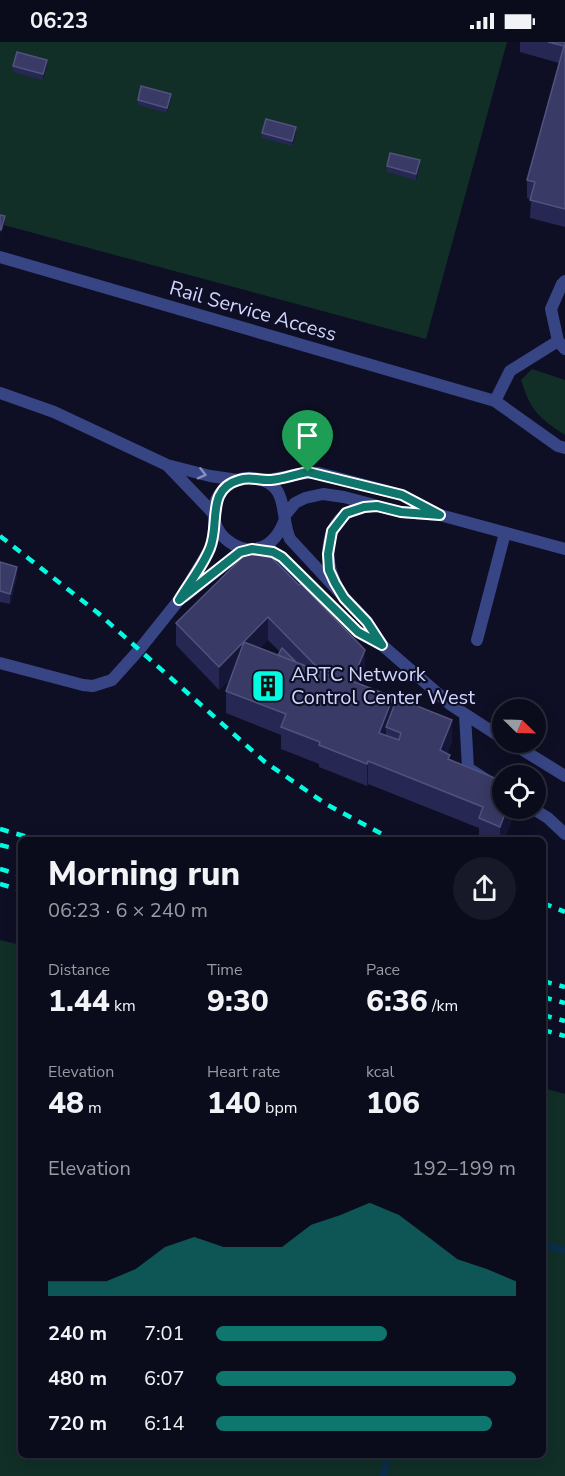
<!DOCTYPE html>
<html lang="en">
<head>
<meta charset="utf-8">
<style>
	:root { --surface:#0a0b1b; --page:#181928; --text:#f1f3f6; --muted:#999ba3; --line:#2a2b3a; --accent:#0f766e }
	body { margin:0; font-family:"Nunito Sans",sans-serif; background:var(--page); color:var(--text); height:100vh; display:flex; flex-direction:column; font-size:22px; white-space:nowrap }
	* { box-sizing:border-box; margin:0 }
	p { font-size:20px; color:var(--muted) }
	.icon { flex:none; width:33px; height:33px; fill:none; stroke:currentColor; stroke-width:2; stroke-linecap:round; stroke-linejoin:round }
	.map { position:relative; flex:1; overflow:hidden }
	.drawer { position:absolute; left:18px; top:795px; width:528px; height:621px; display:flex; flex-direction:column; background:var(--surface); border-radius:9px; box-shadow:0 3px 15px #0003,0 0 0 2px var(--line) }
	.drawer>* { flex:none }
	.needle { width:39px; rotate:113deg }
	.buttons { position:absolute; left:492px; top:657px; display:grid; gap:12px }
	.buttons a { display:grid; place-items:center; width:54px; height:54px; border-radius:50%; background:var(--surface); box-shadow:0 3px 15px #0003,0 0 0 2px var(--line); font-size:30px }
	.pin { position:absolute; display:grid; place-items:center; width:51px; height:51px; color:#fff; margin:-62px -26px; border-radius:50% 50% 50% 0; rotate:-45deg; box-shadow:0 0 6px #0007 }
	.pin .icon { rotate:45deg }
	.round { display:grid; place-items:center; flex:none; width:63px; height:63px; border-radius:32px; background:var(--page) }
	.summary { display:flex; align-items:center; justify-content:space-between; height:102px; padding:0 30px }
	h1 { font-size:33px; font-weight:800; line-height:45px }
	.stats { display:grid; grid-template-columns:repeat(3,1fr); gap:9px; height:102px; padding:6px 30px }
	.stats div { display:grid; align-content:center }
	.stats b { font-size:30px; font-weight:800 }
	.stats small { font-size:16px; font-weight:400 }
	.stats p { font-size:16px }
	.chart { height:168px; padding:12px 30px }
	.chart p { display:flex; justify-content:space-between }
	.chart svg { width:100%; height:108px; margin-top:6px; fill:var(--accent); opacity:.7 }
	ul { padding:0 30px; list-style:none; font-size:20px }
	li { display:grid; grid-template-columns:96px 72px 1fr; align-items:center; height:45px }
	li i { height:15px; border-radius:8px; background:var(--accent) }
	.status { display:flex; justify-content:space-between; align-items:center; height:42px; padding:0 30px; background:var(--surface); direction:ltr }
	.status svg { height:16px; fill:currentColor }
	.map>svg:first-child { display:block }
	.green { fill:#112f27 }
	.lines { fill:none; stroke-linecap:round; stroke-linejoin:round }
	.stream { stroke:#0b2d47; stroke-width:8 }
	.lane { stroke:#384584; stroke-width:12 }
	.street { stroke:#384584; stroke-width:12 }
	.rail { stroke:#00fce1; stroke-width:4.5; stroke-dasharray:9 8; stroke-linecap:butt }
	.wall { fill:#272753; fill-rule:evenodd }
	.shaded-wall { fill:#151638 }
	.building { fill:#393a65; stroke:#51527e; stroke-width:1.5 }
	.oneway { stroke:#848ec2 }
	.route-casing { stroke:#fff; stroke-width:12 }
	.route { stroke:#0f766e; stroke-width:8 }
	.labels { text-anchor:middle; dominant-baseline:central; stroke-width:4.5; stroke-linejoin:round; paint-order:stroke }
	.street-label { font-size:20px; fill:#d1d6ff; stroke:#0e0f24 }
	.poi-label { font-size:20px; fill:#d1d6ff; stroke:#0e0f24; text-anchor:start }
</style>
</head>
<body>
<div class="status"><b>06:23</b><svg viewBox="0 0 49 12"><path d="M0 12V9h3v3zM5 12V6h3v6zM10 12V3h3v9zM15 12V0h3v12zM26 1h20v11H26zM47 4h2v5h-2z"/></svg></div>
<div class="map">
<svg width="565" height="1434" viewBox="0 0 565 1434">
	<rect width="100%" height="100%" fill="#0e0f24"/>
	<path class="green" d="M0,0H507L426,297L0,182Z
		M532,327L565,338V393C538,375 531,369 521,338Z
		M0,898L21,903V1413H543V1046L565,1052V1434H0Z"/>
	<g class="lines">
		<path class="stream" d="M543,1203L565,1208
			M383,1434L388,1413"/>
		<path class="lane" d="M0,215L495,359L558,404L565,406
			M565,239L562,242L551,267L558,299L565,307
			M0,351L54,370L167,423L210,434L238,438
			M167,423L214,472
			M261,438C281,438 299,429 319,431L402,453L436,471
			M286,472L295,461L305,456L323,452L344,455L401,470L440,473L565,507
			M285,477C262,543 186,486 224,447C232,439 242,435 253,436C291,441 279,473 290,497L367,580L382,603
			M256,508L273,510L281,515L358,590L382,603L451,663L502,696
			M336,542C320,510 328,467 370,464
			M185,554L240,510L247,507
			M477,598L505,491
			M0,621L83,643L93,644L112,638L139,608L179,558L210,507L214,494V480
			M465,673L468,726L502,748
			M510,700L565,734
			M532,766L548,776L565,792"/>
		<path class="street" d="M495,359L510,329L558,299"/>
		<path class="rail" d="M0,494L98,571L265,720L326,762L393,798
			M0,787L38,798
			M0,803L21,808
			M0,827L21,833
			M0,842L21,848
			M543,861L565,870
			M543,939L565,945
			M543,955L565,961
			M543,973L565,979
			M543,988L565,994"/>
	</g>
	<path class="wall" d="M520,0H565V185L530,176L531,157L527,156V138L559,21L520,10Z
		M13,24H47L43,38L13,30Z
		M171,57L167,71L138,63V58Z
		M262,91H296L292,104L262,96Z
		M387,124H420L416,138L387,130Z
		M257,501L365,630L360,642L393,666L452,700L447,712L450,718L516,766L504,798H479V786L368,742L367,744L319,725V722L281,707V693L226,671V649L231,636L219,648L176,603V581ZM268,598L280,610L278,613L260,606Z
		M0,520L17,535L10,562L0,560Z"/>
	<path class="shaded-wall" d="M47,18V24L43,38V32Z
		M171,52V57L167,71V66Z
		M296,85V91L292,104V99Z
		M420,118V124L416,138V132Z
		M5,174V180L1,194V188Z
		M17,525V535L10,562V552Z
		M268,575V598L219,648V625Z
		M365,608V630L352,662V639Z
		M393,655V678L386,685V697L379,691Z
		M452,678V700L440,731V708Z
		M368,719V742L367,744V722Z
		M507,766H516L504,798H500V785Z"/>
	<path class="building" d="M548,0H565V167L530,158L535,140L527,138L564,4Z
		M17,10L47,18L43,32L13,24Z
		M141,44L171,52L167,66L138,58Z
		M266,77L296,85L292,99L262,91Z
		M390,111L420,118L416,132L387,124Z
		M0,173L5,174L1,188H0Z
		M257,501L299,543L301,542L365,608L352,639L393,655L379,691L399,698L401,691L386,685L397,656L452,678L440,708L450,713L448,717L502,739V766H507L500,785L479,776L483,765L368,719L367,722L319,703L320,700L281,685L286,672L226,649L244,600L329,633L331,630L317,625L268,575L219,625L176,581Z
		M0,520L17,525L10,552L0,549Z
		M282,606L296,620L278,613Z"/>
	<defs><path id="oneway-chevron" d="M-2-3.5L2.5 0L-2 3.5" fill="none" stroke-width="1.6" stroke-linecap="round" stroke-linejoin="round" transform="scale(1.5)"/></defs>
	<use class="oneway" href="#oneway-chevron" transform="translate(202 432) rotate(14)"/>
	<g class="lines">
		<defs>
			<path id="route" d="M308,430L402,453L440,473L401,470L377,464L364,465L346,471L332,489L328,512L329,528L335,541L344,556L367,580L382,603L358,590L282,515L273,510L252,507L240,510L179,558C189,541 203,524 210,506C220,482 206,447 239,438C250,434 260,439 271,438C283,437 296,432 308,430Z"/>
		</defs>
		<use href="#route" class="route-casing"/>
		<use href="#route" class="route"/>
	</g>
	<defs>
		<symbol id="building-square" viewBox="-11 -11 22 22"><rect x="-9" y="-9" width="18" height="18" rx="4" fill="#00fce1" stroke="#0e0f24"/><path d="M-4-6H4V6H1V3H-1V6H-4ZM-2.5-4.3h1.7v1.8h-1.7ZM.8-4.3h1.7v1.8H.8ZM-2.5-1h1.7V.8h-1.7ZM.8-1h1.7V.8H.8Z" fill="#111"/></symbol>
	</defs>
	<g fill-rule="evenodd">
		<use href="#building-square" x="249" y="625" width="38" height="38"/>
	</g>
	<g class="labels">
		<g class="street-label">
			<text transform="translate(253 269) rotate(16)">Rail Service Access</text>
		</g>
		<g class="poi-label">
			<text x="291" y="632">ARTC Network<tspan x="291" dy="23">Control Center West</tspan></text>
		</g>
	</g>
</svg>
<div class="buttons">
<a><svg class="needle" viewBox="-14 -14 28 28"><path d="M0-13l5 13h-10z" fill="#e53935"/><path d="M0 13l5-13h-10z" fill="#999ba3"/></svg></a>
<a><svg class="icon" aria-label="locate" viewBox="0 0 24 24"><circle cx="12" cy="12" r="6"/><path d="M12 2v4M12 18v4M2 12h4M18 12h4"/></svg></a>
</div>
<div class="pin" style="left:308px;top:430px;background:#1e9e55"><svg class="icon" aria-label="arrive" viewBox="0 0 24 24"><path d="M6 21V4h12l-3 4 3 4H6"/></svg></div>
<section class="drawer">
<div class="summary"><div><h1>Morning run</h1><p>06:23 · 6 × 240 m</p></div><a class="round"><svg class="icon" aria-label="share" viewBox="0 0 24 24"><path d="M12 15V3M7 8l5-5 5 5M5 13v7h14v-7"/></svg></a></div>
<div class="stats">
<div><p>Distance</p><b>1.44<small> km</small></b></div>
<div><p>Time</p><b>9:30</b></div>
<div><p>Pace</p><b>6:36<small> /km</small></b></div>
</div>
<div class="stats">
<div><p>Elevation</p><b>48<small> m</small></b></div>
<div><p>Heart rate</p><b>140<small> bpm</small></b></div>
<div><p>kcal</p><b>106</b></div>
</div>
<div class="chart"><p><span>Elevation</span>192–199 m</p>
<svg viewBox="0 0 160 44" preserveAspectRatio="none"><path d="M0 44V38L10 38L20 38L30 33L40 24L50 20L60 24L70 24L80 24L90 15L100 11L110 6L120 11L130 20L140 29L150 33L160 38V44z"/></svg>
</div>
<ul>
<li><b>240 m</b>7:01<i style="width:57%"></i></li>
<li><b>480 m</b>6:07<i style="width:100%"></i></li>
<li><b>720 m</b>6:14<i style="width:92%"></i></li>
</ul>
</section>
</div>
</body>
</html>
